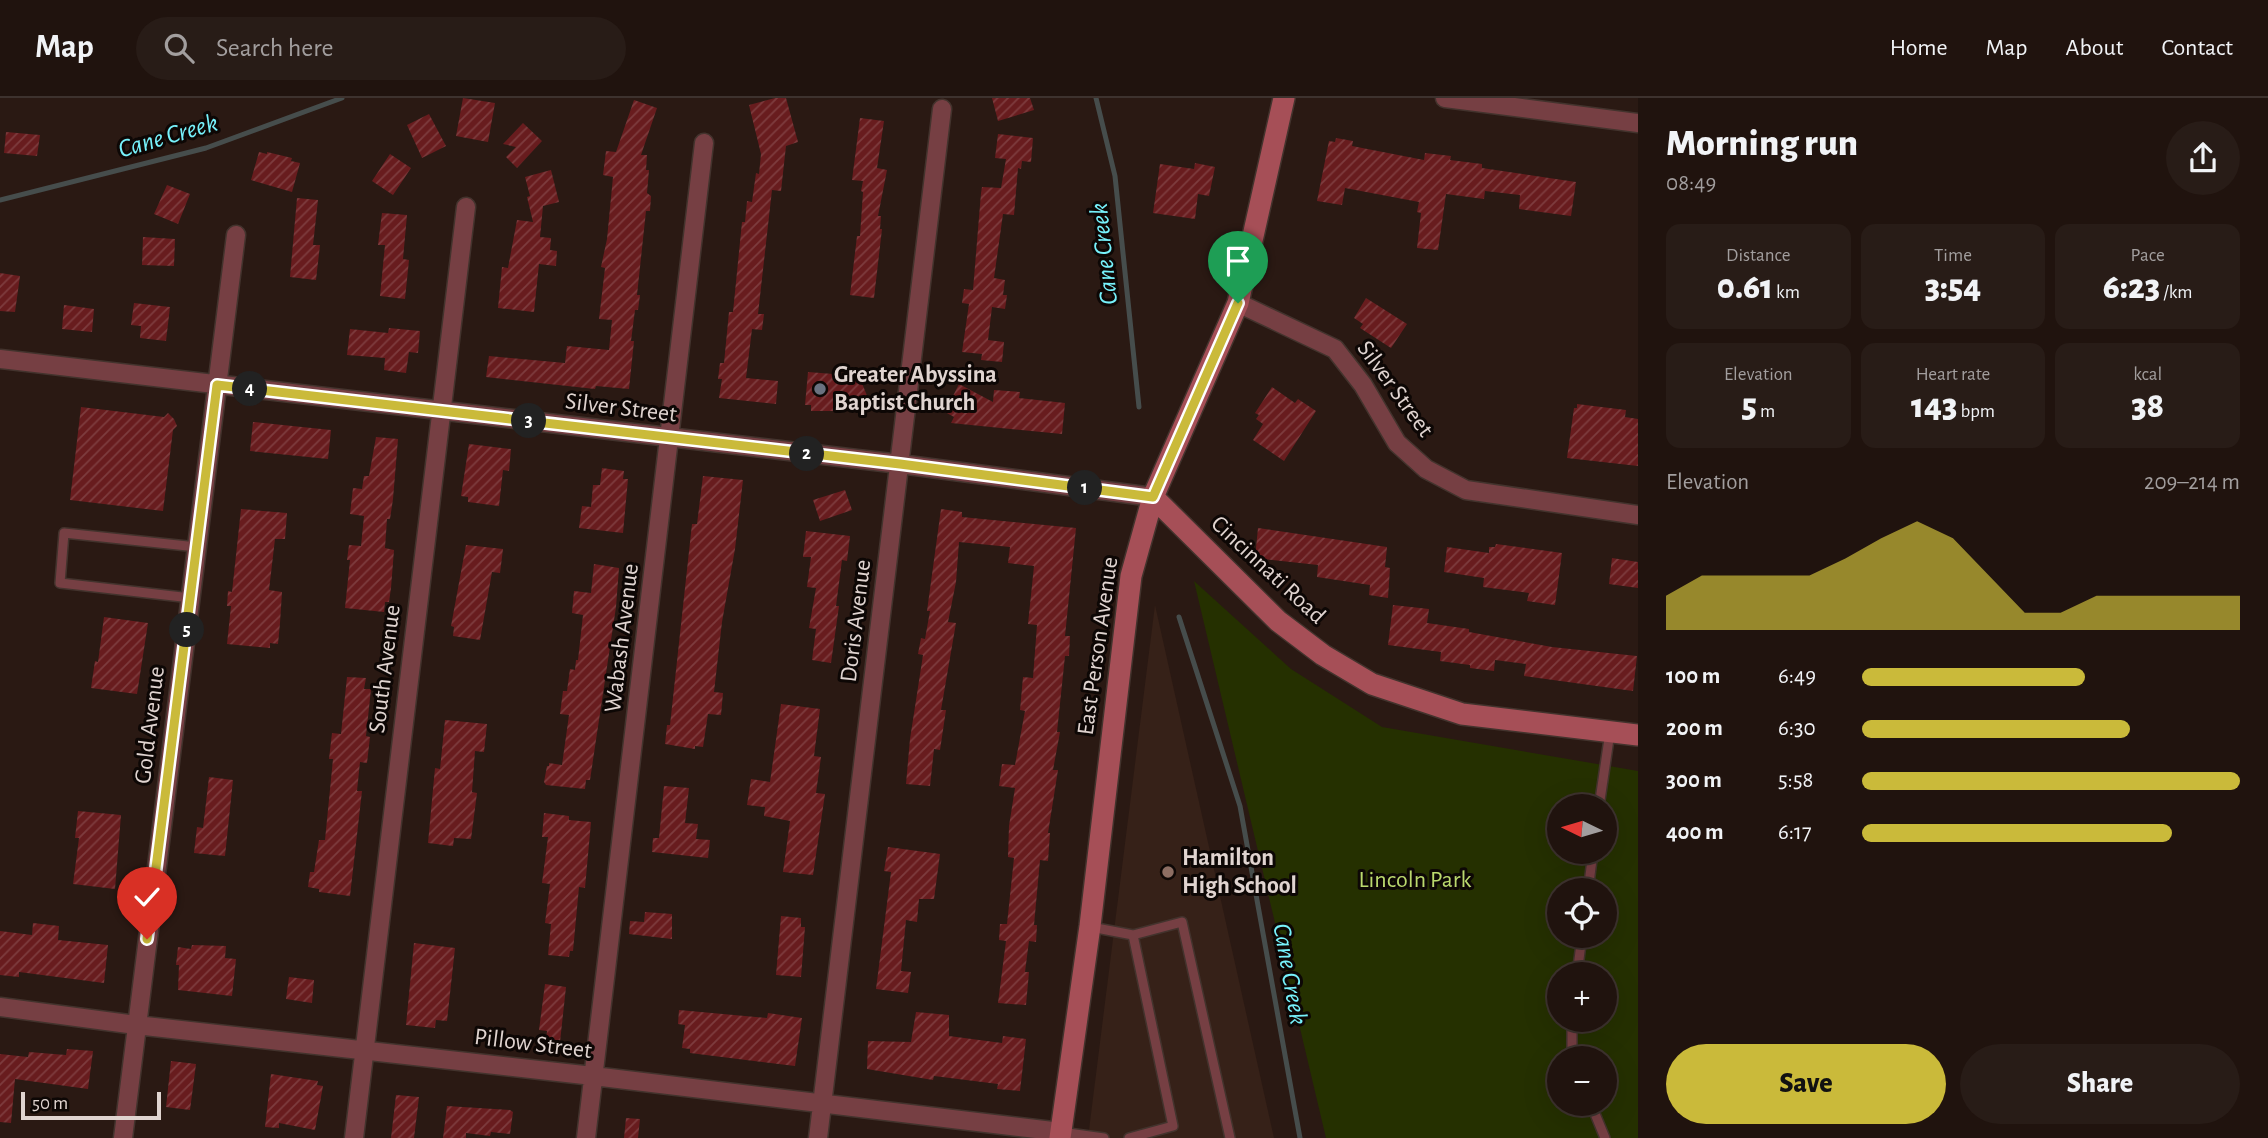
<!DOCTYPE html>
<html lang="en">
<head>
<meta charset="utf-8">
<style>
	:root { --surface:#20130e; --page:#281c17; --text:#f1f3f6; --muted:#a29e9e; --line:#3d322e; --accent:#caba3a }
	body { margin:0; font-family:"Alegreya Sans",sans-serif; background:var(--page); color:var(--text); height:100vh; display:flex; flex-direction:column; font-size:26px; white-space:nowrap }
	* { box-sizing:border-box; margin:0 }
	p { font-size:23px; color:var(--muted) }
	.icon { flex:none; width:38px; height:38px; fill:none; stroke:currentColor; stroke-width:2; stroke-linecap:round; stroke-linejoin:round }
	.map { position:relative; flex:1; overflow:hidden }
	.side { display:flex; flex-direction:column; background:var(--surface); width:630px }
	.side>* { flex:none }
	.needle { width:46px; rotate:275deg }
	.buttons { position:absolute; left:1547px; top:696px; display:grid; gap:14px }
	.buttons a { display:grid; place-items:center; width:70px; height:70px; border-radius:50%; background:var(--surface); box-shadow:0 7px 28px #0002,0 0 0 2px var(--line); font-size:35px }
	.scale { position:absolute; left:21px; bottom:18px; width:140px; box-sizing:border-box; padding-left:7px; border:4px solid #e0d4d0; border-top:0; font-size:19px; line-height:24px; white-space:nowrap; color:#e0d4d0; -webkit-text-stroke:5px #0d0705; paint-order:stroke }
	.pin { position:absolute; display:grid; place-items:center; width:60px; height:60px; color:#fff; margin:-72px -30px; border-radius:50% 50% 50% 0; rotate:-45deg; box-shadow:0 0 7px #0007 }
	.pin .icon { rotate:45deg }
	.km { position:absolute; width:35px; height:35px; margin:-18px; border-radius:50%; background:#222; color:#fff; font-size:19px; line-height:35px; text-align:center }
	.round { display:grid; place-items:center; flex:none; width:74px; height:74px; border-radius:37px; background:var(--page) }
	.headline { display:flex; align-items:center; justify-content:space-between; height:119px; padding:0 28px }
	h1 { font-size:38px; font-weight:800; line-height:52px }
	.stats { display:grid; grid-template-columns:repeat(3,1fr); gap:10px; height:119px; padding:7px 28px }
	.stats div { display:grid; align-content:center; border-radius:14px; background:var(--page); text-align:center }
	.stats b { font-size:35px; font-weight:800 }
	.stats small { font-size:19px; font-weight:400 }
	.stats p { font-size:19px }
	.chart { height:196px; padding:14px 28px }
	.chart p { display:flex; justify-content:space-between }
	.chart svg { width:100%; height:126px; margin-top:7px; fill:var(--accent); opacity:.7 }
	.cta { display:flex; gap:14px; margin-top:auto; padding:14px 28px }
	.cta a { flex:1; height:80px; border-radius:42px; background:var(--accent); color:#111; font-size:28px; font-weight:800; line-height:80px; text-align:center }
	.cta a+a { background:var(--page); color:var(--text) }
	ul { padding:0 28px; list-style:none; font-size:23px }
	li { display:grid; grid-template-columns:112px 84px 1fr; align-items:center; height:52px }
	li i { height:18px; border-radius:9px; background:var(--accent) }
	header { display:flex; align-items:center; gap:42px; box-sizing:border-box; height:98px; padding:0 35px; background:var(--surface); border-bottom:2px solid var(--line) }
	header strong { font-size:33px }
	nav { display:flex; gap:38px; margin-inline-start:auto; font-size:24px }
	.search { width:490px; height:63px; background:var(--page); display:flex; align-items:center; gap:18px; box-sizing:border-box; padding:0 24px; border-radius:38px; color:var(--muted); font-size:26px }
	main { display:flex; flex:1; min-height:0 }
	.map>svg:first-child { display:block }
	.built { fill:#362118 }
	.green { fill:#253000; fill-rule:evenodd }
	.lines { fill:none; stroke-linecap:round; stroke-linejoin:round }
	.stream { stroke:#464d4c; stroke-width:5 }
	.building { fill:url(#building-hatch) }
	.lane-casing { stroke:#43332d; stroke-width:12 }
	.street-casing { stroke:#43332d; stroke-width:21 }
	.secondary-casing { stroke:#43332d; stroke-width:24 }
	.lane { stroke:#763f43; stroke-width:9 }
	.street { stroke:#763f43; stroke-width:18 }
	.secondary { stroke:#a64f57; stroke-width:21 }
	.route-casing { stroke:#fff; stroke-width:14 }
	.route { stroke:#caba3a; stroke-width:9 }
	.worship-dot { fill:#6b7280; stroke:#0d0705; stroke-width:2.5 }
	.education-dot { fill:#8d6e63; stroke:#0d0705; stroke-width:2.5 }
	.labels { text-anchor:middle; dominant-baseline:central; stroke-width:6; stroke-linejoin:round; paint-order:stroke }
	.poi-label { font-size:24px; font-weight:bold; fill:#e0d4d0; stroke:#0d0705; text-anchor:start }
	.street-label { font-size:24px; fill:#e0d4d0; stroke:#0d0705 }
	.park-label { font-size:24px; fill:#bbd96e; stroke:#0d0705 }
	.water-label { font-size:26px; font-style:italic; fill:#77f2fc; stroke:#0d0705 }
</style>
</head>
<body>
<header>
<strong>Map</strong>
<div class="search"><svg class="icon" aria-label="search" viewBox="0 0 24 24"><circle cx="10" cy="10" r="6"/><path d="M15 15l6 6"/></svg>Search here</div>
<nav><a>Home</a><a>Map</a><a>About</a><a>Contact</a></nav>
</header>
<main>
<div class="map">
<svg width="1638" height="1040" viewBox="0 0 1638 1040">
	<defs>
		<pattern id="building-hatch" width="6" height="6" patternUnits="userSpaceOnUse" patternTransform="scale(1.75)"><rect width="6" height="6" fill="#681c1e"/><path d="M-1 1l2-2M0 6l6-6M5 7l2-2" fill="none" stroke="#7d3c3e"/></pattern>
	</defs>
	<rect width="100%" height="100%" fill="#2a1913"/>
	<path class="built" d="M1155,507L1274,1040H1088Z"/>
	<path class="green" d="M1194,483L1291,571L1382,629L1638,673V1040H1326ZM1559,709H1605V754H1559ZM1559,793H1605V838H1559ZM1559,877H1605V922H1559ZM1559,961H1605V1006H1559Z"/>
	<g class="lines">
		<path class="stream" d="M1096,0L1115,78L1139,309
			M0,102L206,50L342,0
			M1179,519L1240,708L1300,1040"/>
	</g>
	<path class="building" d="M463,0L495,5L488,44L456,38Z
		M775,0H786L798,44L786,48L781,93L772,92L758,216H764L762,232L752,231L746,280L778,283L776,306L719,300L722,281H718L720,265H724L729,214H733L742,124H745L747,103L752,104L756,75L759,76L761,56L749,7Z
		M992,0H1030L1034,12L998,23Z
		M634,2L657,10L641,57H647L646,72H649L647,95L651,98L650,113H646L637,197H640L638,212H635L631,243H634L629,291L596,288L595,291L486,279L489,258L565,265L567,248L609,252L612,222L599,221L605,170L601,169L607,141L613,79L603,77L606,53L616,54Z
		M429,16L446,48L422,60L407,27Z
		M860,20L884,23L877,70L887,72L878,118H881L880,131H882L874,200L850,197L857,138H860L863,94L861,93L863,83L852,82Z
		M523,25L542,43L517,70L506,59L516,49L503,46Z
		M6,34L40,37L37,58L4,55Z
		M998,36L1033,40L1031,64L1022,63L1021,71L1018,70L1014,117L1003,116L994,180L1005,182L1003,197H1007L1005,211L992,209L988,242L1004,244L1002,264L981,262L982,256L962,254L969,206L962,205L964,191L973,192L981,95L982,89L1001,90L1006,61L995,60Z
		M1336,40L1353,43L1352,48L1424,62L1425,55L1451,58L1450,62L1482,66V70L1576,84L1571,118L1519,111L1520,97L1485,93L1484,101L1446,96L1438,152L1417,150L1421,115L1417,114L1419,104L1345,90L1342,107L1317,103L1329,43L1335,44Z
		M259,54L267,56V54L292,60L291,63L300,65L292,94L251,82Z
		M390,56L411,70L393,97L372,83Z
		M1195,65L1215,69L1209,98L1198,96L1195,121L1153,115L1160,66L1194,71Z
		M551,72L559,104L543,108L540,139L551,140L550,152L557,153L556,168L539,166L534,214L498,210L502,169L508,170L517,122L533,124L527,99L530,98L525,79Z
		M167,87L190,96L178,126L154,116Z
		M297,100L318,102L313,147H320L316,182L290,179Z
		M382,115L407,117L403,161L409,162L405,201L380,198L385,147H378Z
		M143,139L175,141L174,168L142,167Z
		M0,175L20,178L15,214L0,213Z
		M1366,200L1407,226L1391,250L1360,230L1363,226L1354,220Z
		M134,205L170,209L166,243L140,240L141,228L131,227Z
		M64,207L94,211L92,234L62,231Z
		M389,230L420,233L418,255L409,254L406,275L384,272L385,260L347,257L350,231L388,235Z
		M857,273L870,305L846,313H811V307H805L808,274L846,277Z
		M959,286L993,304L994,292L1020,294L1019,300L1065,305L1062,336L951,325L954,319L945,314Z
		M1272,289L1295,305L1298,301L1316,313L1284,363L1253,342L1263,326L1256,321L1259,317L1255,315Z
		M1577,306L1626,312L1625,319L1638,321V368L1567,360L1574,310H1577Z
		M81,309L164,319L168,315L174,321L177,328L173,332L163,413L70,402Z
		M253,324L331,332L328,361L250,353Z
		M376,339L398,341L393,401L390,421H387L385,450L394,452L391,490L389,504H385L384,514L345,510L350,462H347L349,447L361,448L364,418L350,416L353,390L362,391L364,378H369Z
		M469,346L511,351L509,373L503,372L499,408L468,404V399L461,398Z
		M602,370L624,373L623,381H628L623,435L579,430L582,408L591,409L593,387H600Z
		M703,378L743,382L735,451L722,524L714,594L723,595L721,617L708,616L703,649L695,648V651L665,646L667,627H670L692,426H697Z
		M845,392L852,412L820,423L813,402Z
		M241,411L287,415L285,441H275L269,492L282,494L280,525L278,546L270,545V550L227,546L231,508H227L228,493L232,494Z
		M941,411L962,414V419L1076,430L1065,538H1070L1069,558H1065L1057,634H1060L1053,672H1058L1048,735H1050L1048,763L1040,762L1034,827H1037L1036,844L1029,843L1025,874H1029L1026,907L998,905L1006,843L999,842L1000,826H1007L1014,760L1008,759L1009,728L1015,690L999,688L1002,666L1015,667L1025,613L1020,612L1023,579L1033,580L1037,527L1028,526L1034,468L1008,465L1010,449L959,444L956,484L948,524L956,525L941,612H946L940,652L934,651L930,688L906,686L910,641L923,557L918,556L921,540L925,541L930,513H927Z
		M1258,430L1387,449L1385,469L1390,470L1388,500L1369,497L1370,487L1317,479L1318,467L1255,460Z
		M806,433L850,438L847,463L842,462L836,508H839L831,565L812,562L816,531L809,530L816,490L807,489L811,459H803Z
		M1496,446L1562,455L1555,507L1527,503L1529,495L1483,489L1484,480L1444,474L1447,449L1489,455V449H1495Z
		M466,447L503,451L500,475L492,474L480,542L453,538L454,529L451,528Z
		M1612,460L1638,464V490L1609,486Z
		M594,466L619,470L616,509L590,682H586L585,691L546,687L544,684L547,668H549V665L562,667L569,617L560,616L563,593H567L570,571L575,572L576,562H578L583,517L572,515L574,493L591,495Z
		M1393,507L1429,511L1427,525L1469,531V534L1552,549L1637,558L1633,593L1524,578L1526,566L1495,562L1494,573L1470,570V567L1440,563L1441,554L1388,547Z
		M104,519L148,525L137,596L91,590L95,563L98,564Z
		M347,579L366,580L364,591H371L366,638L370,639L367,665L360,664L357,693H362L350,798L319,794V791L308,789L310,774H314L319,742H325L333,661H329L332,635L341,636Z
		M781,606L820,611L814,658L821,659L816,695L825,696L813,777L783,774L790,723L764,718L765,709L747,707L751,681L770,684Z
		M445,622L487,626L484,654L475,653L472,694L477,695L471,741L454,740L453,748L428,745L435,670L440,671Z
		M209,679L233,682L225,758L194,755L197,729L203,730Z
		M664,688L689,690L685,725L698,726L696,741L710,742L708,760L652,754L653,740H659Z
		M78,713L121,717L115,791L73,786L79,740H75Z
		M544,715L569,718V722L591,724L585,790L579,789L573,853H570L569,859L548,857L551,826L545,825L550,786L542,785L548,739H542Z
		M888,749L940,756L934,801H919L917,824L906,822L901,873L911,874L908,895L876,891L891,774L884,773Z
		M645,814L672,816V841L629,836L630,823L644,824Z
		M781,818L801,820V829H805L801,879L776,877Z
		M33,825L59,828L58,842L108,847L104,885L19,874V879L0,877V833L32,837Z
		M414,845L455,850L447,923L436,922L435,930L406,927Z
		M192,847L226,848L225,860L236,861L232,898L178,892L179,867H176L178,849L191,851Z
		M289,879L314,882L312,905L286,901Z
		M545,886L566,889L560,944L546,942L547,933L539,932Z
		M679,912L767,920L768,915L802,920L795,968L690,955V951L682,950L685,927L678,926Z
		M916,914L949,917V938L1002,945L1003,938L1026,941L1020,993L997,991L998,986L934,978L933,982L867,971L868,943L911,944Z
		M67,951L93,953L88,991L15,981L11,1025L0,1024V956L28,959L29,954L66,957Z
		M171,963L196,966L190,1012L166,1009Z
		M271,976L318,983L317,987L323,988L315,1032L279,1025V1030L265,1029Z
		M396,997L419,999L414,1040H391Z
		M447,1008L510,1012L513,1014L510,1036L491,1034L490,1038L466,1035V1040H443Z
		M626,1020L640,1021L638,1040H624Z"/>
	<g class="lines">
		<defs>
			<path id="lane" d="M191,500L60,485L64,435L197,449
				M1599,709L1610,634
				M1588,793L1593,754
				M1091,829L1133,837
				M1577,877L1582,838
				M1572,922V953L1575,961
				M1591,1006L1605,1040
				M1061,1034L1104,1040
				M1129,1040L1173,1028L1133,837L1182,824L1230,1040"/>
			<path id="street" d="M1445,0L1638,25
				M1238,205L1335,251L1363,287L1397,345L1426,371L1466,392L1638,417
				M0,261L900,366L1153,399
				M0,909L136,927L593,978L1061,1034
				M123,1040L236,137
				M354,1040L466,109
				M586,1040L704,45
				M818,1040L942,11"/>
			<path id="secondary" d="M1153,399L1278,523L1323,557L1372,586L1462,616L1638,637
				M1060,1040L1090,828L1131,478L1153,399L1238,205L1284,0"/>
		</defs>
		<use href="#lane" class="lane-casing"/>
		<use href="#street" class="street-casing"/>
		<use href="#secondary" class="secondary-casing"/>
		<use href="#lane" class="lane"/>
		<use href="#street" class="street"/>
		<use href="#secondary" class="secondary"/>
	</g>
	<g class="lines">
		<defs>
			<path id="route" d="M147,841L217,287L900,366L1153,399L1238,205"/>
		</defs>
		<use href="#route" class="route-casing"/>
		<use href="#route" class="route"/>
	</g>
	<circle class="worship-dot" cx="820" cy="291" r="7"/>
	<circle class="education-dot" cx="1168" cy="774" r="7"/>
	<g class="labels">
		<g class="poi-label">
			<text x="834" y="277">Greater Abyssina<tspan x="834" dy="28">Baptist Church</tspan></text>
			<text x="1182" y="760">Hamilton<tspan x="1182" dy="28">High School</tspan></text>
		</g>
		<g class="street-label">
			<text transform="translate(1395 291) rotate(54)">Silver Street</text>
			<text transform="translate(621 310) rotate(7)">Silver Street</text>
			<text transform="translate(1268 472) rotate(43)">Cincinnati Road</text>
			<text transform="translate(856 523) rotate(-83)">Doris Avenue</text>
			<text transform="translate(622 540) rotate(-83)">Wabash Avenue</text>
			<text transform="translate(1098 548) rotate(-82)">East Person Avenue</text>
			<text transform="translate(385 571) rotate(-83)">South Avenue</text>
			<text transform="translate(150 627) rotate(-83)">Gold Avenue</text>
			<text transform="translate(533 946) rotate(7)">Pillow Street</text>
		</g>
		<g class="park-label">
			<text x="1415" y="782">Lincoln Park</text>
		</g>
		<g class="water-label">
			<text transform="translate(168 38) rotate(-16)">Cane Creek</text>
			<text transform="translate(1104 156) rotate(-96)">Cane Creek</text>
			<text transform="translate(1290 876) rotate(80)">Cane Creek</text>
		</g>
	</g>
</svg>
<div class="buttons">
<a><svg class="needle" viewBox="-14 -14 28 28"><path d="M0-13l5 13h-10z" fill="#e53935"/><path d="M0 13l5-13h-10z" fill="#a29e9e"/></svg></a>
<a><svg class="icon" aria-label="locate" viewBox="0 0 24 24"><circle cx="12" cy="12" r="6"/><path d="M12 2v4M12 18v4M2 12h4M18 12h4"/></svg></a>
<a>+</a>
<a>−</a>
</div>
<div class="scale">50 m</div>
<div class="pin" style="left:1238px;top:205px;background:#1e9e55"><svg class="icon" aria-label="arrive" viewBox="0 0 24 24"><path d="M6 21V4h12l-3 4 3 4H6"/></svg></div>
<div class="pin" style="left:147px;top:841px;background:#d93025"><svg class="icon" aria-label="check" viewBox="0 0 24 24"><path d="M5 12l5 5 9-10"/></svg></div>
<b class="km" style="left:1085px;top:390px">1</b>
<b class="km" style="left:807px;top:356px">2</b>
<b class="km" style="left:529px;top:323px">3</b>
<b class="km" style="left:250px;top:291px">4</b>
<b class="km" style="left:187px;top:532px">5</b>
</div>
<section class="side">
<div class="headline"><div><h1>Morning run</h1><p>08:49</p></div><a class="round"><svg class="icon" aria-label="share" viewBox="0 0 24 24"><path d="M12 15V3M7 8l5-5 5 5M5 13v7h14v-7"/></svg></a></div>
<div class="stats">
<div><p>Distance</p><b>0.61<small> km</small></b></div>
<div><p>Time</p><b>3:54</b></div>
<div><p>Pace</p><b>6:23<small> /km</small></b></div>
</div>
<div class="stats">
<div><p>Elevation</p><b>5<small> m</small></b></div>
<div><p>Heart rate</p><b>143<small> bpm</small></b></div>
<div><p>kcal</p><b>38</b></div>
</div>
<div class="chart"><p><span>Elevation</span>209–214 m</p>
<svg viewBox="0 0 160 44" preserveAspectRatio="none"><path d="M0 44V32L10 25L20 25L30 25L40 25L50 19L60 12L70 6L80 12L90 25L100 38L110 38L120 32L130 32L140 32L150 32L160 32V44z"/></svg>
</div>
<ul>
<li><b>100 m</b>6:49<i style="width:59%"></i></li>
<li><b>200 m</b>6:30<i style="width:71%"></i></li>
<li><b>300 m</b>5:58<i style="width:100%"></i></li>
<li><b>400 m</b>6:17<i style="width:82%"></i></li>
</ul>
<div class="cta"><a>Save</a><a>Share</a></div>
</section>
</main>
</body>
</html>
